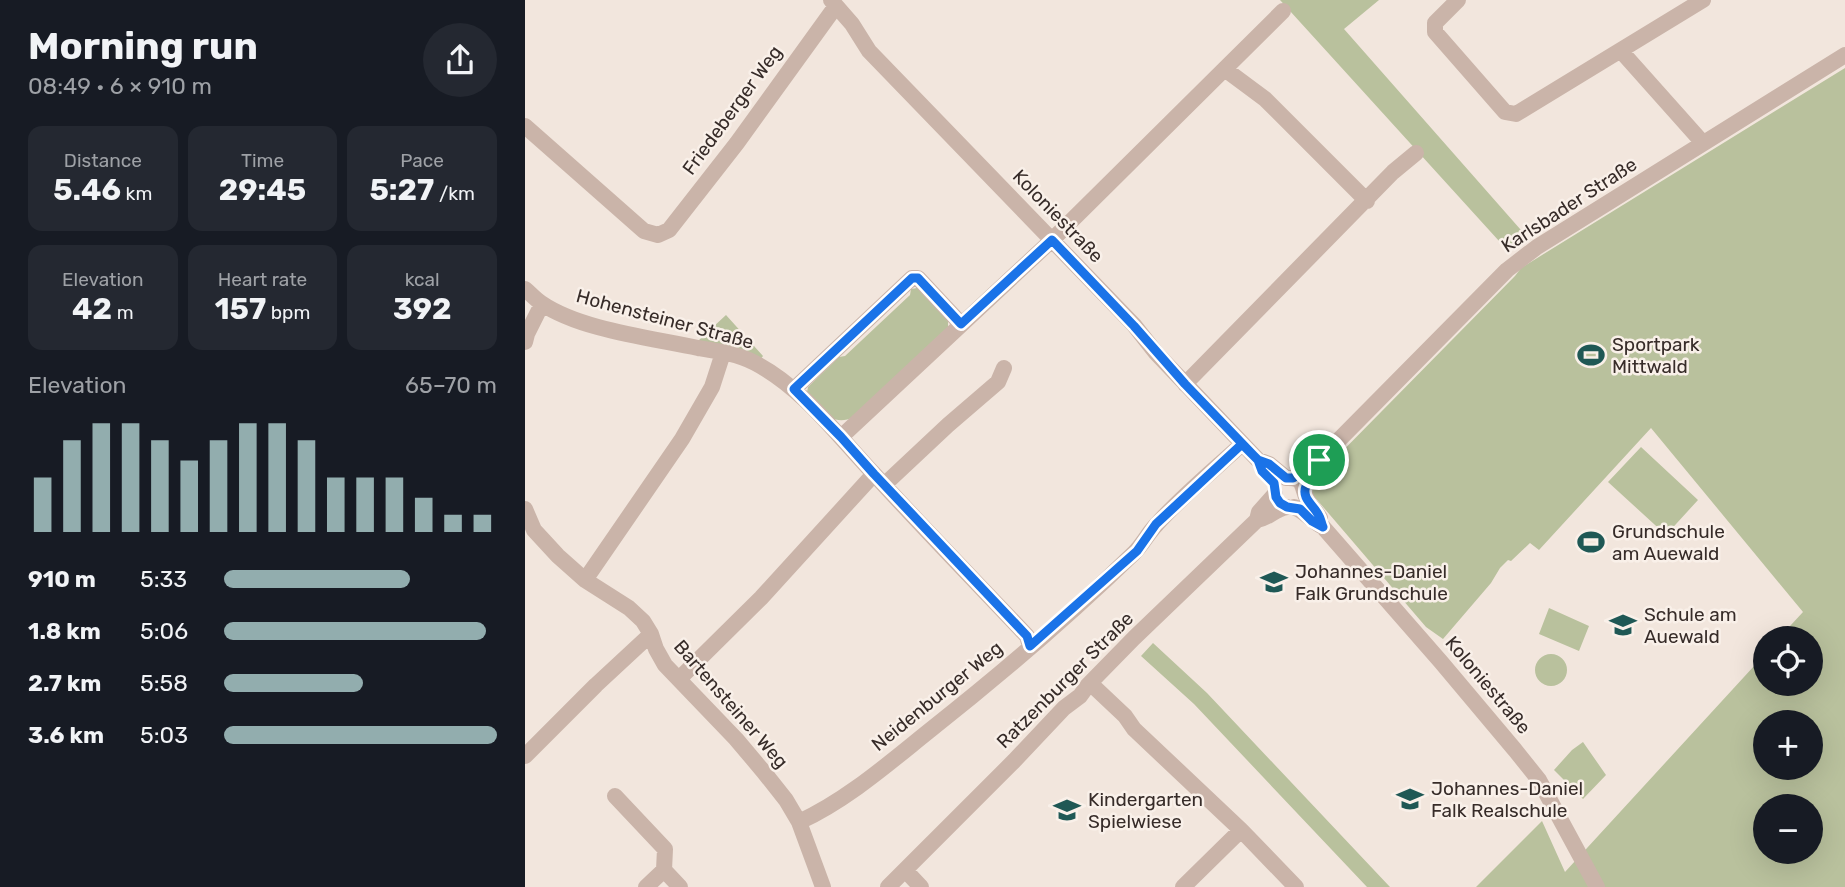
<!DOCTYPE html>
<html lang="en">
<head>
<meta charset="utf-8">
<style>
	:root { --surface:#171b24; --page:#242831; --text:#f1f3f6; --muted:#9ea1a6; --accent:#92adae }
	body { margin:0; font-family:Rubik,sans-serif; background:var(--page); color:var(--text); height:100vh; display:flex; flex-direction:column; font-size:26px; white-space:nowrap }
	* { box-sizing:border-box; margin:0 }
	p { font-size:23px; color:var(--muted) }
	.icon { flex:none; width:38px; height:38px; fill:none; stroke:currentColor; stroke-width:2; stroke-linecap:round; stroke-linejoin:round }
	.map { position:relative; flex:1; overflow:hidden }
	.panel { display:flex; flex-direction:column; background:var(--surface); width:525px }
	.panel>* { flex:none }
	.controls { position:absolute; left:1228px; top:626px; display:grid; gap:14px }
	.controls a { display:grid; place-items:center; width:70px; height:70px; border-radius:50%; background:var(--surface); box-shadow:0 7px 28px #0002; font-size:35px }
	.pin { position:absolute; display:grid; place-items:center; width:60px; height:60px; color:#fff; margin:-30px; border:4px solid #fff; border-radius:50%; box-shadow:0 2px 7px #0007 }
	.round { display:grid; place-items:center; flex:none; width:74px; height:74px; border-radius:37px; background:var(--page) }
	.headline { display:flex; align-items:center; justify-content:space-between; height:119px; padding:0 28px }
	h1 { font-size:38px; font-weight:700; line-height:52px }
	.figures { display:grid; grid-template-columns:repeat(3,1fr); gap:10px; height:119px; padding:7px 28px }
	.figures div { display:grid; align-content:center; border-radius:14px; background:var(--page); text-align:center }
	.figures b { font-size:30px; font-weight:700 }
	.figures small { font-size:19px; font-weight:400 }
	.figures p { font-size:19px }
	.chart { height:196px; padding:14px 28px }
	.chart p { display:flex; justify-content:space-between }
	.chart svg { width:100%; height:126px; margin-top:7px; stroke:var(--accent); stroke-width:6 }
	ul { padding:0 28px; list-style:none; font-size:23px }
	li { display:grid; grid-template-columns:112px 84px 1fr; align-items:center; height:52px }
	li i { height:18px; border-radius:9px; background:var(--accent) }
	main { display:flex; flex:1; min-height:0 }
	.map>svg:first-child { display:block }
	.green { fill:#b9c19d; fill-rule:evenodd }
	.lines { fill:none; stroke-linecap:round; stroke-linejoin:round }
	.minor { stroke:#cab4a9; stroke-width:16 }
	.route-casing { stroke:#fff; stroke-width:14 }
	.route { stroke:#1a73e8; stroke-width:9 }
	.labels { text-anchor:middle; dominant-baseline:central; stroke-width:5; stroke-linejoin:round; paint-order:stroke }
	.street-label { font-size:19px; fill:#372c29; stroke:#f9f0e9 }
	.poi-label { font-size:19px; fill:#372c29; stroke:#f9f0e9; text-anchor:start }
</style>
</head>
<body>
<main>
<section class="panel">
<div class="headline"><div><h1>Morning run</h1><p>08:49 · 6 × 910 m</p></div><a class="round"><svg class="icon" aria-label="share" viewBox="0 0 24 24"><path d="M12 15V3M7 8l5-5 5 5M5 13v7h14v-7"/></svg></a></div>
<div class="figures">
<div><p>Distance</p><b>5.46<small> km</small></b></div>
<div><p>Time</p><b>29:45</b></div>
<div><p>Pace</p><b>5:27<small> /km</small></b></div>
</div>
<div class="figures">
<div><p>Elevation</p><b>42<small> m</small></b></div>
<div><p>Heart rate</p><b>157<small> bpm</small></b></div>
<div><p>kcal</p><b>392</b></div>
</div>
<div class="chart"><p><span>Elevation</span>65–70 m</p>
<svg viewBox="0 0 160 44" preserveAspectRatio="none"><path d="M5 44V25M15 44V12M25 44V6M35 44V6M45 44V12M55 44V19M65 44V12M75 44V6M85 44V6M95 44V12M105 44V25M115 44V25M125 44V25M135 44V32M145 44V38M155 44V38"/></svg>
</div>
<ul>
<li><b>910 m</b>5:33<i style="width:68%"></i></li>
<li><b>1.8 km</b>5:06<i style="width:96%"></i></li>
<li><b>2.7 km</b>5:58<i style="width:51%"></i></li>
<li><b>3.6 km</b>5:03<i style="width:100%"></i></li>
</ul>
</section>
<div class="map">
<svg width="1320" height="887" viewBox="0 0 1320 887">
	<rect width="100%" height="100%" fill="#f2e6dd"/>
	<path class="green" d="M755,0H854L819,29L1003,238L984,252Z
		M1320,68V887H951L1017,821L1040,872L1241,653V684H1286V639H1253L1278,612L1126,428L1014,550L1005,543L986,561L983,560L975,568L966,583L918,639L901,627L787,494L788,481L990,276L996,268ZM1241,723H1286V768H1241ZM1241,807H1286V852H1241Z
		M392,288L423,320V327L329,417C305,428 296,408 282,392L283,387L314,357L320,356L385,295L386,289Z
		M201,315L238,356L235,360L173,341Z
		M1116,447L1173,500L1141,535L1083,482Z
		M1024,608L1064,626L1054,651L1014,634Z
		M628,643L682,693L865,887H842L669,704L616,656Z
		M1010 670a16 16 0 1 1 32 0a16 16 0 1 1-32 0Z
		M1058,742L1081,775L1058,799L1029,770L1047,750Z"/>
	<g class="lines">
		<path class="minor" d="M306,0L327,24L344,51L609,325L631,353L733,460L744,464L761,478
			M933,0L910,23V32L980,112L991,114L1178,0
			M1096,51L1178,143
			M701,70L740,99L842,201
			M0,126L119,231L133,235L144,230L212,143L311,6
			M0,289C5,293 10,299 16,303C55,330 127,338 173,348C192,351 213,354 230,363C278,388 312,435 349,474C399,529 451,582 502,636L505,646
			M0,342L2,334L17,304
			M660,384L868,172L891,153
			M269,389L387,278H393L436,324
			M316,437L527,240L758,11
			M761,478C780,477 776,487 782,499C785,506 791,511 795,518
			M768,478L794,460L982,270L1012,247L1320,55
			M359,485L423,425L473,382L479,368
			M769,507C779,511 787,521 798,527L916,662L990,750L1014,780L1072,887
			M0,509L9,530L33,556L60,580L104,608L118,621L126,634L131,649L140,665L211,739L238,771L261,800L274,822L298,887
			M732,520C745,518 749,509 762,507
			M60,580L157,439L187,387L198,353
			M154,679L236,598L349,474
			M565,683L600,716L609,729L716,830L771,887
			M0,756L71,685L126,634
			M90,796L140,849L139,870
			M274,822C322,800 364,763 404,731C475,675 544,616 609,553C618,544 623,533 632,524C658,495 689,470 717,444
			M380,870L396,887
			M121,887L139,870L155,887
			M363,887L489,761L539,708L555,696L563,685L609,638L732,520L734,512L750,494
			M658,887L716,830"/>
	</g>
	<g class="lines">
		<defs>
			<path id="route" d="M794,460L768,478H761L744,464L733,460L660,384L609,326L527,240L436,324L393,278H387L269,389L316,437L349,474L502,636L505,646L612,551L631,524L717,444L733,460L737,471L749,483L751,497L755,503L762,507L775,509L787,521L798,527C796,523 796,519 794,516C789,505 776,499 781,486C785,476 791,471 794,460"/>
		</defs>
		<use href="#route" class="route-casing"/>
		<use href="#route" class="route"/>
	</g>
	<defs>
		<symbol id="stadium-bare" viewBox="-9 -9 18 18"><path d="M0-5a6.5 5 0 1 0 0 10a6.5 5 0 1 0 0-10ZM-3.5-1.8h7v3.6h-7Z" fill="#1f5855" stroke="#f9f0e9" stroke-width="2.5" paint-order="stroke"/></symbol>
		<symbol id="school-bare" viewBox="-9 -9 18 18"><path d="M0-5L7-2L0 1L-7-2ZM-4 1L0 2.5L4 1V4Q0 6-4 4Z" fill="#1f5855" stroke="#f9f0e9" stroke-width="2.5" paint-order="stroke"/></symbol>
	</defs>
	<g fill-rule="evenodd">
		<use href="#stadium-bare" x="1047" y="336" width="38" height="38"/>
		<use href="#stadium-bare" x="1047" y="523" width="38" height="38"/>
		<use href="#school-bare" x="730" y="563" width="38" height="38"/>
		<use href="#school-bare" x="1079" y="606" width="38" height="38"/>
		<use href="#school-bare" x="866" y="780" width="38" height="38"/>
		<use href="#school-bare" x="523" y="791" width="38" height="38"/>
	</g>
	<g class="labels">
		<g class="street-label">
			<text transform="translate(207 110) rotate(-54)">Friedeberger Weg</text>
			<text transform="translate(1044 205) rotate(-33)">Karlsbader Straße</text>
			<text transform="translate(533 216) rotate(46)">Koloniestraße</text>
			<text transform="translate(140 319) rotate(15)">Hohensteiner Straße</text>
			<text transform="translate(540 680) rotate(-45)">Ratzenburger Straße</text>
			<text transform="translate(963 685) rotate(50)">Koloniestraße</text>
			<text transform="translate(412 696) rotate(-39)">Neidenburger Weg</text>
			<text transform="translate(206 704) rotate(49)">Bartensteiner Weg</text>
		</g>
		<g class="poi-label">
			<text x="1087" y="344">Sportpark<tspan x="1087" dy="22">Mittwald</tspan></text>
			<text x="1087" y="531">Grundschule<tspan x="1087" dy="22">am Auewald</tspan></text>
			<text x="770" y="571">Johannes-Daniel<tspan x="770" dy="22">Falk Grundschule</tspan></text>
			<text x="1119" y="614">Schule am<tspan x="1119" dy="22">Auewald</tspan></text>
			<text x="906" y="788">Johannes-Daniel<tspan x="906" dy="22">Falk Realschule</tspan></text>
			<text x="563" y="799">Kindergarten<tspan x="563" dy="22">Spielwiese</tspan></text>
		</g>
	</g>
</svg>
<div class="controls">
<a><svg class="icon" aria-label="locate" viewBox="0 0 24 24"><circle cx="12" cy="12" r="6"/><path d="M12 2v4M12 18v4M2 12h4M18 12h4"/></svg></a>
<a>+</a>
<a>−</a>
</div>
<div class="pin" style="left:794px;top:460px;background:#1e9e55"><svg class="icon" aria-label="arrive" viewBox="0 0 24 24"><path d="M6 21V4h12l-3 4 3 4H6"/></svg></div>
</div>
</main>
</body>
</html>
